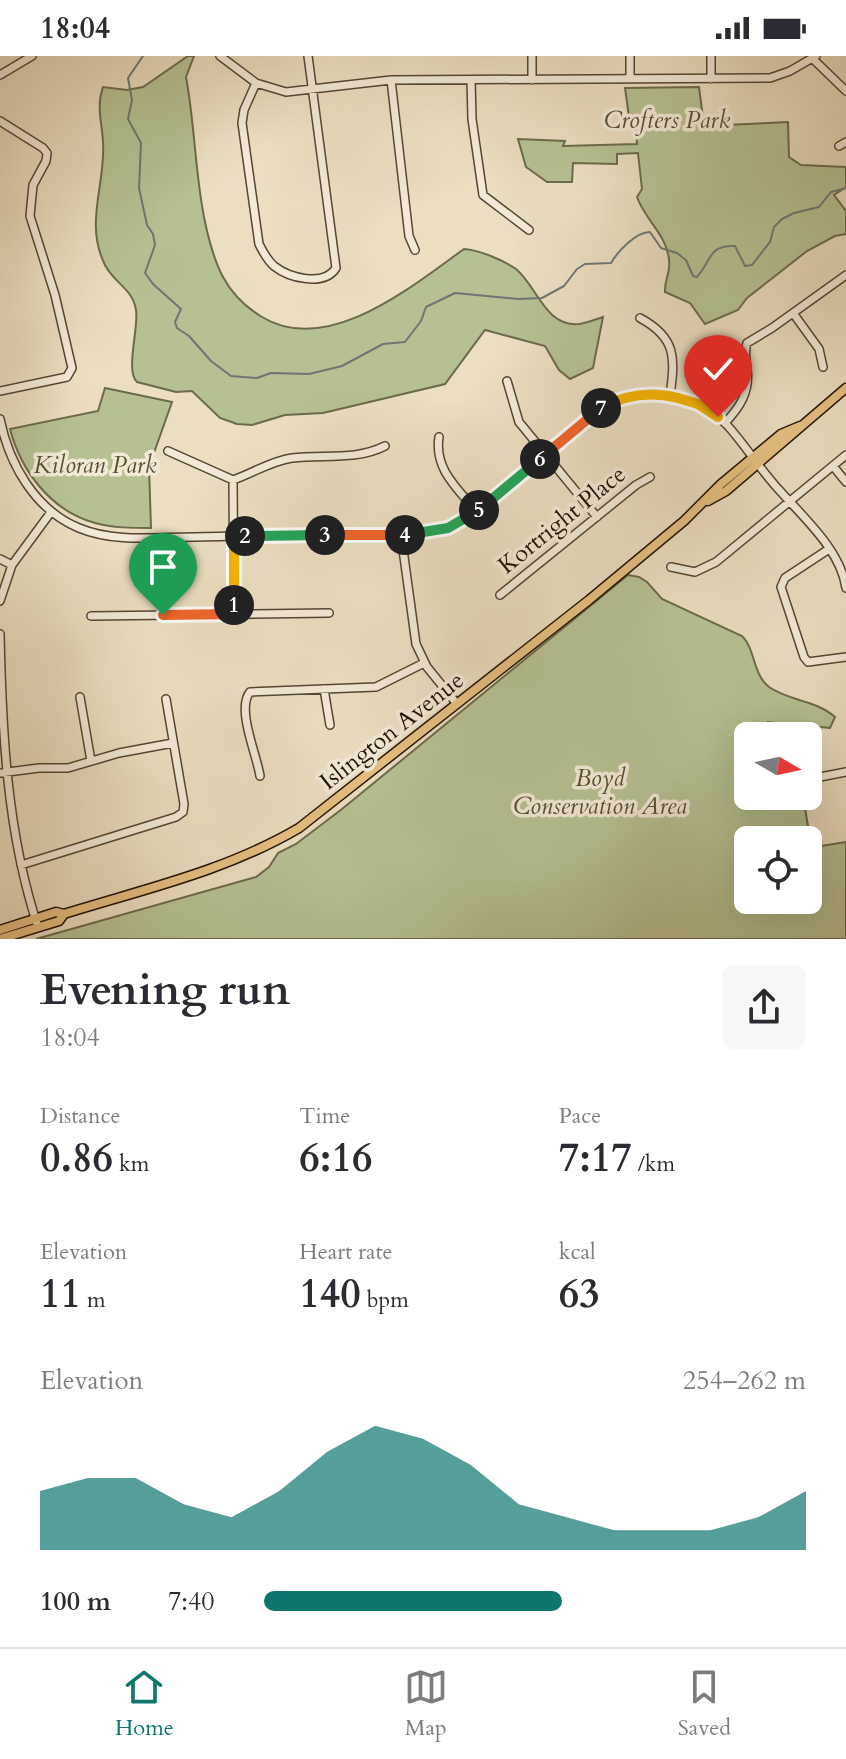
<!DOCTYPE html>
<html lang="en">
<head>
<meta charset="utf-8">
<style>
	:root { --surface:#fff; --page:#f7f7f7; --text:#2b2b33; --muted:#7c7c81; --line:#e1e1e2; --accent:#0f766e }
	body { margin:0; font-family:Cardo,serif; background:var(--page); color:var(--text); height:100vh; display:flex; flex-direction:column; font-size:30px; white-space:nowrap }
	* { box-sizing:border-box; margin:0 }
	p { font-size:26px; color:var(--muted) }
	.icon { flex:none; width:44px; height:44px; fill:none; stroke:currentColor; stroke-width:2; stroke-linecap:round; stroke-linejoin:round }
	.map { position:relative; height:883px; overflow:hidden }
	.side { display:flex; flex-direction:column; background:var(--surface); flex:1 }
	.side>* { flex:none }
	.needle { width:52px; rotate:99deg }
	.controls { position:absolute; left:734px; top:666px; display:grid; gap:16px }
	.controls a { display:grid; place-items:center; width:88px; height:88px; border-radius:12px; background:var(--surface); box-shadow:0 8px 32px #0002; font-size:40px }
	.pin { position:absolute; display:grid; place-items:center; width:68px; height:68px; color:#fff; margin:-82px -34px; border-radius:50% 50% 50% 0; rotate:-45deg; box-shadow:0 0 8px #0007 }
	.pin .icon { rotate:45deg }
	.km { position:absolute; width:40px; height:40px; margin:-20px; border-radius:50%; background:#222; color:#fff; font-size:22px; line-height:40px; text-align:center }
	.round { display:grid; place-items:center; flex:none; width:84px; height:84px; border-radius:12px; background:var(--page) }
	.head { display:flex; align-items:center; justify-content:space-between; height:136px; padding:0 40px }
	h1 { font-size:44px; font-weight:800; line-height:60px }
	.figures { display:grid; grid-template-columns:repeat(3,1fr); gap:12px; height:136px; padding:8px 40px }
	.figures div { display:grid; align-content:center }
	.figures b { font-size:40px; font-weight:800 }
	.figures small { font-size:22px; font-weight:400 }
	.figures p { font-size:22px }
	.chart { height:224px; padding:16px 40px }
	.chart p { display:flex; justify-content:space-between }
	.chart svg { width:100%; height:144px; margin-top:8px; fill:var(--accent); opacity:.7 }
	ul { padding:0 40px; list-style:none; font-size:26px }
	li { display:grid; grid-template-columns:128px 96px 1fr; align-items:center; height:60px }
	li i { height:20px; border-radius:10px; background:var(--accent) }
	.status { display:flex; justify-content:space-between; align-items:center; height:56px; padding:0 40px; background:var(--surface); direction:ltr }
	.status svg { height:22px; fill:currentColor }
	.menu { display:flex; justify-content:space-around; align-items:center; height:112px; border-top:2px solid var(--line); background:var(--surface); font-size:22px; color:var(--muted) }
	.menu a { display:grid; justify-items:center; gap:4px }
	.menu .active { color:var(--accent) }
	.map>svg:first-child { display:block }
	.green { fill:#b6c193; stroke:#6c6a4c; stroke-width:2 }
	.lines { fill:none; stroke-linecap:round; stroke-linejoin:round }
	.stream { stroke:#6c7774; stroke-width:2 }
	.minor-casing { stroke:#544633; stroke-width:10 }
	.major-casing { stroke:#221304; stroke-width:11 }
	.minor { stroke:#f2ead7; stroke-width:7 }
	.major { stroke:#e6bf80; stroke-width:8 }
	.split-1-casing { stroke:#fff; stroke-width:16 }
	.split-2-casing { stroke:#fff; stroke-width:16 }
	.split-3-casing { stroke:#fff; stroke-width:16 }
	.split-4-casing { stroke:#fff; stroke-width:16 }
	.split-5-casing { stroke:#fff; stroke-width:16 }
	.split-6-casing { stroke:#fff; stroke-width:16 }
	.split-7-casing { stroke:#fff; stroke-width:16 }
	.split-8-casing { stroke:#fff; stroke-width:16 }
	.split-9-casing { stroke:#fff; stroke-width:16 }
	.split-1 { stroke:#f0652b; stroke-width:10 }
	.split-2 { stroke:#f5b400; stroke-width:10 }
	.split-3 { stroke:#22a559; stroke-width:10 }
	.split-4 { stroke:#f0652b; stroke-width:10 }
	.split-5 { stroke:#22a559; stroke-width:10 }
	.split-6 { stroke:#22a559; stroke-width:10 }
	.split-7 { stroke:#f0652b; stroke-width:10 }
	.split-8 { stroke:#f5b400; stroke-width:10 }
	.split-9 { stroke:#f5b400; stroke-width:10 }
	.labels { text-anchor:middle; dominant-baseline:central; stroke-width:7; stroke-linejoin:round; paint-order:stroke }
	.park-label { font-size:24px; font-style:italic; fill:#565036; stroke:#f2ead7 }
	.street-label { font-size:24px; fill:#221304; stroke:#f2ead7 }
</style>
</head>
<body>
<div class="status"><b>18:04</b><svg viewBox="0 0 49 12"><path d="M0 12V9h3v3zM5 12V6h3v6zM10 12V3h3v9zM15 12V0h3v12zM26 1h20v11H26zM47 4h2v5h-2z"/></svg></div>
<div class="map">
<svg width="846" height="883" viewBox="0 0 846 883">
	<rect width="100%" height="100%" fill="#ebdec1"/>
	<filter id="stains"><feTurbulence type="fractalNoise" baseFrequency=".0025" numOctaves="4"/><feColorMatrix values="0 0 0 0 .2 0 0 0 0 .09 0 0 0 0 .02 0 0 0 .5 -.17"/></filter>
	<radialGradient id="worn" r=".72"><stop offset=".6" stop-color="#630" stop-opacity="0"/><stop offset="1" stop-color="#630" stop-opacity=".3"/></radialGradient>
	<path class="green" d="M188,0H194L186,21C195,69 195,119 205,166C214,208 225,239 262,261C328,301 412,230 464,193C479,194 503,204 516,213C537,230 545,271 579,268C587,267 596,263 603,261L593,312L570,323L559,314L545,290L485,274L445,328L323,357L285,359L252,369L237,368L220,362L192,335L176,336L137,326C125,315 139,272 136,254C133,233 114,227 105,209C84,167 106,128 103,86C102,66 96,51 103,31L127,34L143,31Z
		M699,31L704,70L788,66L789,101L801,109L846,111V131L834,139L846,155V178L835,180L807,195L747,242L738,254L705,268L690,247L665,236C664,224 671,217 669,204C667,179 645,164 637,141L642,133L638,97L617,98V108L573,107L572,126H547L526,111L518,83L565,85L563,90L637,88L635,65L629,61L625,32Z
		M105,332L172,346L149,411L151,472C132,472 113,472 95,467C51,455 21,415 10,373L98,355Z
		M628,519L639,521L647,526L662,543L742,580C755,592 753,619 769,631C789,645 816,644 835,661L830,672L767,666L793,673L794,680H748V740H803L808,770L794,784H748V844H808V792L846,786V883H36L256,821L269,811L278,797L296,788L342,753Z"/>
	<g class="lines">
		<path class="stream" d="M143,0L128,22L132,44L128,63L141,87L139,132L147,169L153,178L155,189L145,217L153,228L181,253L175,266L177,272L189,280L211,305L231,320L257,322L271,317L309,318L342,310L383,288L405,286L421,265L426,251L455,237L518,243L542,242L564,230L577,213L585,208L611,207C618,195 636,176 650,176L661,192L677,197L686,204L693,220L697,221C712,204 708,189 735,190L745,210L752,209L770,186L774,171L782,163L794,157L819,151L831,136L846,132"/>
		<defs>
			<path id="minor" d="M220,0L256,27L286,36L391,24L770,22L790,15L816,0
				M532,0V24
				M813,3L846,35
				M0,19L32,0
				M630,23V0
				M711,23V0
				M391,24L409,180L415,194
				M471,24L472,63L483,139L529,174
				M256,27L244,54L242,67L259,188C263,196 267,204 274,210C289,222 324,231 336,212L308,0
				M0,65L43,92L47,97L46,105L33,129L30,160L55,239L72,312L67,321L0,335
				M839,90L846,86
				M793,257L819,293L823,311
				M640,262C677,282 675,302 670,340
				M507,325L519,366L597,461
				M0,363C9,408 35,454 79,472C115,487 156,481 194,481C262,480 332,476 401,479L442,474L466,463L596,355C639,331 691,331 727,369C746,390 761,415 781,436C805,463 841,495 846,532
				M725,367C740,351 750,336 747,313C746,304 744,295 747,287L772,272L846,219
				M439,381C434,413 457,432 477,456
				M168,395L233,424
				M833,410L846,426
				M233,424C253,417 271,405 292,402C324,398 355,405 385,390
				M233,424L234,558
				M401,479L416,588L427,611L457,648
				M829,493L785,522L781,531L804,601L808,606L846,601
				M0,503L12,509
				M671,511L695,516L716,506L846,399
				M500,539L636,429L650,421
				M0,545L12,509L51,456
				M91,560L329,557
				M0,578C2,675 7,778 38,871
				M324,633L330,669
				M80,641L91,705
				M0,717L39,712H68L119,697L173,687
				M260,720C257,699 236,653 250,636L376,631L424,607
				M815,722L846,716
				M21,809L176,761L183,756L184,748L166,643"/>
			<path id="major" d="M708,445L726,435L846,332
				M0,874L56,856L64,858C144,833 226,815 299,772L589,544L684,465L721,428L781,378L800,370
				M0,883L59,865L64,858"/>
		</defs>
		<use href="#minor" class="minor-casing"/>
		<use href="#major" class="major-casing"/>
		<use href="#minor" class="minor"/>
		<use href="#major" class="major"/>
	</g>
	<g class="lines">
		<defs>
			<path id="split-1" d="M163,559L234,558V549"/>
			<path id="split-2" d="M234,549V480H245"/>
			<path id="split-3" d="M245,480L325,479"/>
			<path id="split-4" d="M325,479H405"/>
			<path id="split-5" d="M405,479L448,472L479,454"/>
			<path id="split-6" d="M479,454L540,403"/>
			<path id="split-7" d="M540,403L601,352"/>
			<path id="split-8" d="M601,352C626,338 651,335 678,342"/>
			<path id="split-9" d="M678,342L698,348L718,361"/>
		</defs>
		<use href="#split-1" class="split-1-casing"/>
		<use href="#split-2" class="split-2-casing"/>
		<use href="#split-3" class="split-3-casing"/>
		<use href="#split-4" class="split-4-casing"/>
		<use href="#split-5" class="split-5-casing"/>
		<use href="#split-6" class="split-6-casing"/>
		<use href="#split-7" class="split-7-casing"/>
		<use href="#split-8" class="split-8-casing"/>
		<use href="#split-9" class="split-9-casing"/>
		<use href="#split-1" class="split-1"/>
		<use href="#split-2" class="split-2"/>
		<use href="#split-3" class="split-3"/>
		<use href="#split-4" class="split-4"/>
		<use href="#split-5" class="split-5"/>
		<use href="#split-6" class="split-6"/>
		<use href="#split-7" class="split-7"/>
		<use href="#split-8" class="split-8"/>
		<use href="#split-9" class="split-9"/>
	</g>
	<g class="labels">
		<g class="park-label">
			<text x="667" y="64">Crofters Park</text>
			<text x="95" y="409">Kiloran Park</text>
			<text x="600" y="722">Boyd<tspan x="600" dy="28">Conservation Area</tspan></text>
		</g>
		<g class="street-label">
			<text transform="translate(562 464) rotate(-39)">Kortright Place</text>
			<text transform="translate(392 675) rotate(-38)">Islington Avenue</text>
		</g>
	</g>
	<rect width="100%" height="100%" filter="url(#stains)"/>
	<rect width="100%" height="100%" fill="url(#worn)"/>
</svg>
<div class="controls">
<a><svg class="needle" viewBox="-14 -14 28 28"><path d="M0-13l5 13h-10z" fill="#e53935"/><path d="M0 13l5-13h-10z" fill="#7c7c81"/></svg></a>
<a><svg class="icon" aria-label="locate" viewBox="0 0 24 24"><circle cx="12" cy="12" r="6"/><path d="M12 2v4M12 18v4M2 12h4M18 12h4"/></svg></a>
</div>
<div class="pin" style="left:163px;top:559px;background:#1e9e55"><svg class="icon" aria-label="arrive" viewBox="0 0 24 24"><path d="M6 21V4h12l-3 4 3 4H6"/></svg></div>
<div class="pin" style="left:718px;top:361px;background:#d93025"><svg class="icon" aria-label="check" viewBox="0 0 24 24"><path d="M5 12l5 5 9-10"/></svg></div>
<b class="km" style="left:234px;top:549px">1</b>
<b class="km" style="left:245px;top:480px">2</b>
<b class="km" style="left:325px;top:479px">3</b>
<b class="km" style="left:405px;top:479px">4</b>
<b class="km" style="left:479px;top:454px">5</b>
<b class="km" style="left:540px;top:403px">6</b>
<b class="km" style="left:601px;top:352px">7</b>
</div>
<section class="side">
<div class="head"><div><h1>Evening run</h1><p>18:04</p></div><a class="round"><svg class="icon" aria-label="share" viewBox="0 0 24 24"><path d="M12 15V3M7 8l5-5 5 5M5 13v7h14v-7"/></svg></a></div>
<div class="figures">
<div><p>Distance</p><b>0.86<small> km</small></b></div>
<div><p>Time</p><b>6:16</b></div>
<div><p>Pace</p><b>7:17<small> /km</small></b></div>
</div>
<div class="figures">
<div><p>Elevation</p><b>11<small> m</small></b></div>
<div><p>Heart rate</p><b>140<small> bpm</small></b></div>
<div><p>kcal</p><b>63</b></div>
</div>
<div class="chart"><p><span>Elevation</span>254–262 m</p>
<svg viewBox="0 0 160 44" preserveAspectRatio="none"><path d="M0 44V26L10 22L20 22L30 30L40 34L50 26L60 14L70 6L80 10L90 18L100 30L110 34L120 38L130 38L140 38L150 34L160 26V44z"/></svg>
</div>
<ul>
<li><b>100 m</b>7:40<i style="width:55%"></i></li>
</ul>
</section>
<nav class="menu">
<a class="active"><svg class="icon" aria-label="home" viewBox="0 0 24 24"><path d="M3 11l9-7 9 7M6 9v11h12V9"/></svg>Home</a>
<a><svg class="icon" aria-label="map" viewBox="0 0 24 24"><path d="M3 6l6-2 6 2 6-2v14l-6 2-6-2-6 2zM9 4v14M15 6v14"/></svg>Map</a>
<a><svg class="icon" aria-label="saved" viewBox="0 0 24 24"><path d="M7 4h10v16l-5-4-5 4z"/></svg>Saved</a>
</nav>
</body>
</html>
